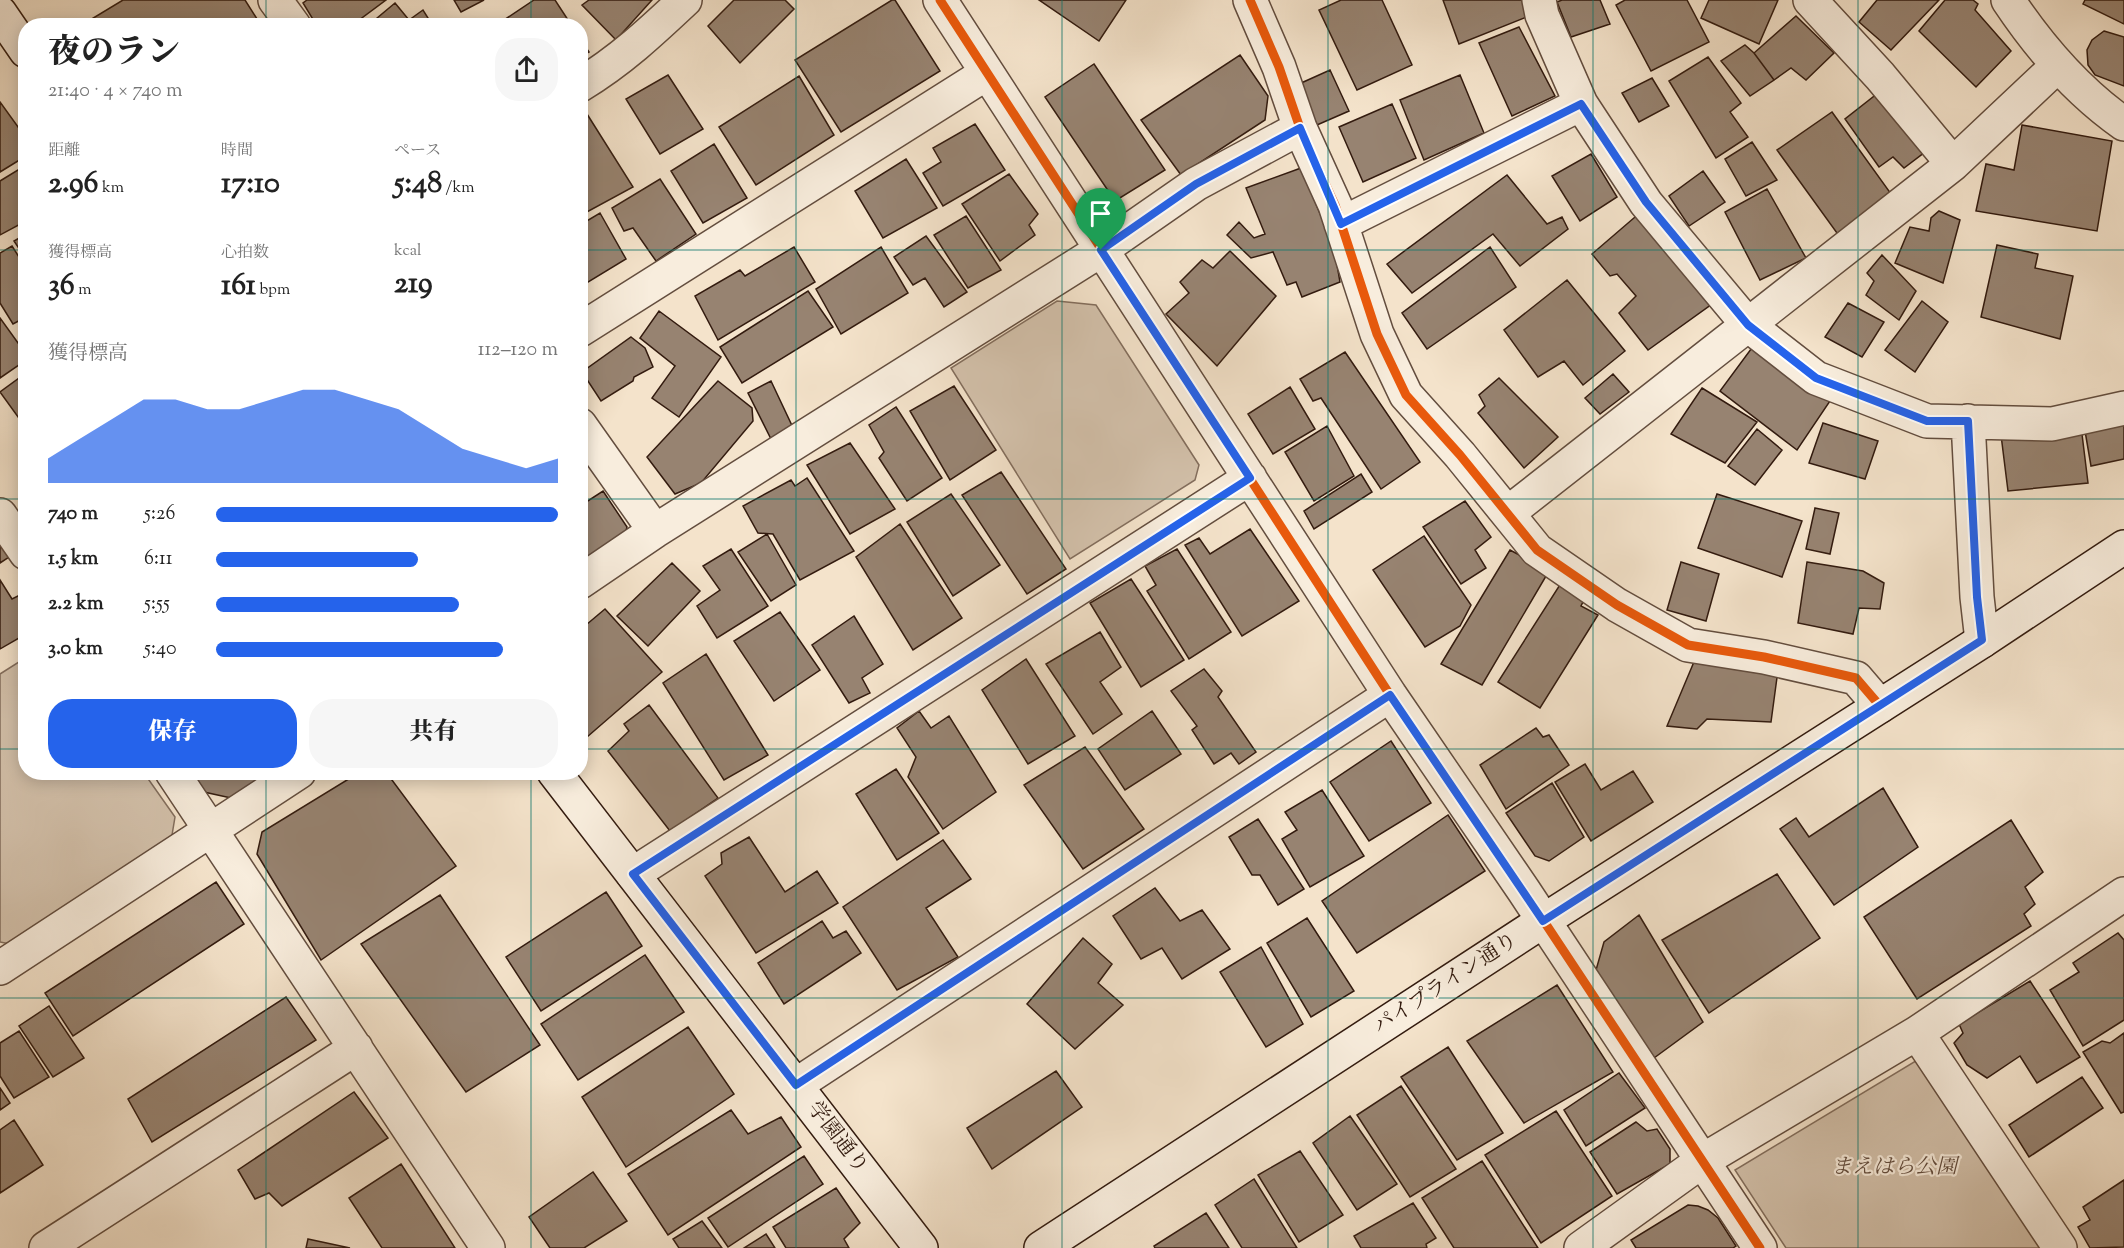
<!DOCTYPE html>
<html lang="ja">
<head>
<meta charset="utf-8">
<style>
	:root { --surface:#fff; --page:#f6f6f6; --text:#222; --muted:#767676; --accent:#2563eb }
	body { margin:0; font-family:"Sorts Mill Goudy","Noto Serif JP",serif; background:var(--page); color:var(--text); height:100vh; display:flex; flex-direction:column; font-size:22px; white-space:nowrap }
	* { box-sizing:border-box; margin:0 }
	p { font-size:20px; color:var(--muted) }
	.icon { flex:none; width:33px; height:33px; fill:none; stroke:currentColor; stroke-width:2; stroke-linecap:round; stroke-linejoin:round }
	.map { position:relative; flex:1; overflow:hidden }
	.sheet { position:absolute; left:18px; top:18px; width:570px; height:762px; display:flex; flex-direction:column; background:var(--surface); border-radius:24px; box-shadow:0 3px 15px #0003 }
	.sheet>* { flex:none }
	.pin { position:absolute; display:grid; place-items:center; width:51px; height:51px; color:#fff; margin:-62px -26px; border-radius:50% 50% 50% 0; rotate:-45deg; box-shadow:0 0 6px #0007 }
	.pin .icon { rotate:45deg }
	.round { display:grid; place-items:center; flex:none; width:63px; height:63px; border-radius:24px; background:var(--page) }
	.overview { display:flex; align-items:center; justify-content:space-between; height:102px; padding:0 30px }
	h1 { font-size:33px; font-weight:800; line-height:45px }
	.figures { display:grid; grid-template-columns:repeat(3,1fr); gap:9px; height:102px; padding:6px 30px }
	.figures div { display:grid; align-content:center }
	.figures b { font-size:30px; font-weight:800 }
	.figures small { font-size:16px; font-weight:400 }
	.figures p { font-size:16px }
	.chart { height:168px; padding:12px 30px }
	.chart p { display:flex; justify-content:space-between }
	.chart svg { width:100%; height:108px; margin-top:6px; fill:var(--accent); opacity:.7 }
	.cta { display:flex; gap:12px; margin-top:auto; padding:12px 30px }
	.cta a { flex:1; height:69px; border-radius:24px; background:var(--accent); color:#fff; font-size:24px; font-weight:800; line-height:69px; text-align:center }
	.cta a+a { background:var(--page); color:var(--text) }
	ul { padding:0 30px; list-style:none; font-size:20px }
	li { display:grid; grid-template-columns:96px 72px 1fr; align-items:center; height:45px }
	li i { height:15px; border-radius:8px; background:var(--accent) }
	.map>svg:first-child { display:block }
	.green { fill:#d3c1ab; stroke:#836e5d; stroke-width:1.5 }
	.building { fill:#978371; stroke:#331b0f; stroke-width:1.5 }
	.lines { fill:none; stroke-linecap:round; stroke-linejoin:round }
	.street-casing { stroke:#634d3e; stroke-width:36 }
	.secondary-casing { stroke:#331b0f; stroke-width:36 }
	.street { stroke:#f8eddd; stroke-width:33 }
	.secondary { stroke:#f8eddd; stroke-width:33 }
	.cycleway-casing { stroke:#f8eddd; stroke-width:13 }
	.cycleway { stroke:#e8590c; stroke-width:9 }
	.route-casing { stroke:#fff; stroke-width:12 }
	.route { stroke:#2563eb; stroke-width:8 }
	.grid { fill:none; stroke:#0f766e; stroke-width:1.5; stroke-opacity:0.55 }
	.labels { text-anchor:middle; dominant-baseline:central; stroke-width:4.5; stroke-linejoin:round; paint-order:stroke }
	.street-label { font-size:21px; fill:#331b0f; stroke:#f8eddd }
	.park-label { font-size:21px; font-style:italic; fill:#634d3e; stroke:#f8eddd }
</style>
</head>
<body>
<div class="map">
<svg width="2124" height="1248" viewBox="0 0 2124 1248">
	<rect width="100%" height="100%" fill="#f4e3cb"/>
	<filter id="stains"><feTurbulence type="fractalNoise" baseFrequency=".00333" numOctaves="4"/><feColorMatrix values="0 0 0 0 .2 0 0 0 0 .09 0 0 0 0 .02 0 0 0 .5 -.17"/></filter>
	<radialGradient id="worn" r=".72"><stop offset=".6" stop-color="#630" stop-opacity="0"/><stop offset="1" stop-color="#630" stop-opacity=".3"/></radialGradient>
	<path class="green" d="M1057,301L1096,305L1199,465L1195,480L1070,559L951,368Z
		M25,658L26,772L144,773L175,817L171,841L10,944L0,942V674Z
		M1919,1059L2043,1248H1786L1735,1170Z"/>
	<path class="building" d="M123,0H245L259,22L253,26H80Z
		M307,0H386L351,26H317L303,3Z
		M454,0H484L461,12Z
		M534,0H555L572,26H495Z
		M589,0H652L616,40L582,5Z
		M734,0H785L794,9L740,63L708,26Z
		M892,0H895L940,71L841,132L795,60Z
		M1039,0H1126L1099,41Z
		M1341,0H1382L1412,65L1357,90L1319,10Z
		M1443,0H1522L1529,16L1459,44Z
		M1562,0H1600L1610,24L1571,37L1557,2Z
		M1625,0H1687L1709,42L1651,71L1616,5Z
		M1709,0H1778L1759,44L1701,18Z
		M1877,0H1939L1891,50L1859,22Z
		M1945,0H1973L1978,4L1975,10L2011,51L1976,87L1919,31Z
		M2085,0H2124V24L2083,4Z
		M395,3L409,20L423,10L433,26H371L370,24Z
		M1796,16L1834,53L1806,80L1791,68L1774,80L1754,53Z
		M1519,27L1555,96L1512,116L1479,43Z
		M2104,31L2124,37V86L2095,75L2088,65L2087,50L2092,40Z
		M580,39L589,52L580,57Z
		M1745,45L1754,53L1774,80L1750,96L1721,61Z
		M1240,55L1268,96L1265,120L1181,175L1141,120Z
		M1708,57L1741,103L1730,112L1748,137L1716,158L1669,81Z
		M1094,64L1165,170L1115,201L1045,97Z
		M1330,70L1349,111L1317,125L1299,84Z
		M668,75L703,129L660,154L626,99Z
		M1460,75L1484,133L1424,160L1400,100Z
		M799,76L834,135L756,185L719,127Z
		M1652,78L1669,106L1639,122L1622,93Z
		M1878,93L1925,152L1904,168L1893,157L1879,167L1845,119Z
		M0,102L26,138V156L0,172Z
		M1392,104L1416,158L1363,182L1339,127Z
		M1832,112L1894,198L1842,240L1777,150Z
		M587,114L633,187L585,213L580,205V118Z
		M975,124L1005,170L943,206L923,173L941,162L933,148Z
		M2022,125L2112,141L2097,231L1976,211L1986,164L2014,170Z
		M1752,142L1777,180L1746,196L1725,159Z
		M714,144L747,198L703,223L671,171Z
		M1591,154L1617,197L1580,221L1552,176Z
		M906,159L937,208L883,238L855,191Z
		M26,165V221L0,235V181Z
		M1301,168L1334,247L1340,282L1302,297L1296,282L1287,285L1273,252L1251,258L1227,235L1239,222L1254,238L1265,234L1246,188Z
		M1703,171L1725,202L1689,226L1669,196Z
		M1009,174L1038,214L1029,225L1035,235L1000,261L962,204Z
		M1507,175L1547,224L1562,217L1568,229L1520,266L1493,234L1412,293L1387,264Z
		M660,179L696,234L656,261L633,228L624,231L612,208Z
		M1767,189L1806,258L1760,280L1725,212Z
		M1642,211L1712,304L1648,350L1619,313L1636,296L1617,274L1610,276L1592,254Z
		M1939,211L1960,220L1943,283L1895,263L1910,227L1929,231L1931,218Z
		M600,213L626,259L580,287V225Z
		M966,216L1001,270L968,288L934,235Z
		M26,234V259L14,241Z
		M926,236L967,292L944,307L925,278L913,285L894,257Z
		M1997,245L2038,254L2035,268L2073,276L2060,339L1981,317Z
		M12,246L26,268V317L13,324L0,303V253Z
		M794,247L815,282L718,340L695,296L740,270L745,276Z
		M881,247L908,293L841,334L816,289Z
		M1490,247L1516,287L1427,349L1402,313Z
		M1230,251L1276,296L1217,366L1166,314L1189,293L1180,282L1202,260L1213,268Z
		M1882,255L1916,291L1899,320L1866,295L1874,281L1867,273Z
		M1567,280L1625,351L1583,385L1564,361L1538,377L1504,330Z
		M808,291L833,327L742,383L720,347Z
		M1922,301L1948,322L1915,372L1885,350Z
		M1848,303L1884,322L1862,357L1825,337Z
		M659,311L721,357L679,417L652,398L675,366L640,338Z
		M0,318L26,354V360L0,378Z
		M631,337L645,348L653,367L634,377L633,381L601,401L582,372Z
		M1754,345L1830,401L1797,450L1720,391Z
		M1345,352L1420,462L1381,489L1321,398L1313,401L1300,379Z
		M26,373V428L0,392Z
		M1613,374L1629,392L1600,414L1585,398Z
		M1499,378L1558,437L1524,468L1478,413L1485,406L1479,395Z
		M718,381L752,408L753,421L701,483L675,494L647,457Z
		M771,381L795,432L773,443L748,393Z
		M954,386L996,450L950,480L910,411Z
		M1290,387L1315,429L1273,454L1248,414Z
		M1702,388L1757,422L1725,463L1671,434Z
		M896,407L942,478L907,501L879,458L884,452L869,425Z
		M2124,418V459L2091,466L2084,425Z
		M1823,423L1878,441L1865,479L1809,463Z
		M1327,426L1354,476L1314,501L1285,452Z
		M2081,426L2088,483L2008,491L2001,435Z
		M1757,429L1782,450L1755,485L1728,466Z
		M850,443L895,509L850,534L807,465Z
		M580,459L587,464L580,471Z
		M1001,472L1066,569L1027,594L962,495Z
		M1361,474L1372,492L1314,529L1304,511Z
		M807,478L854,551L800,580L773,534L758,533L743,506L791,480L795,486Z
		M603,491L627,527L624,539L580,570V506Z
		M951,494L1000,565L953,596L907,522Z
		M1717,494L1802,521L1782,577L1698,548Z
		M1465,501L1491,537L1475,550L1486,568L1461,584L1423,527Z
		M1815,508L1839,513L1830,554L1806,549Z
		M900,524L962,618L913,650L856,557Z
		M1250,529L1299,601L1242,636L1185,545L1199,538L1210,554Z
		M767,534L796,585L771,601L738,552Z
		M1424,536L1471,605L1460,626L1425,647L1373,570Z
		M0,545L9,557L0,563Z
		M731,549L768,606L717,638L697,606L720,590L703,566Z
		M1177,549L1231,632L1189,659L1147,591L1156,585L1145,566Z
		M1510,550L1549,571L1482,685L1441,664Z
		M1681,562L1719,574L1706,621L1667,610Z
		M1807,562L1863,571L1884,583L1880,609L1859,608L1853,634L1798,623Z
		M672,563L700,591L648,646L617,616Z
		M1131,579L1184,660L1141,687L1090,603Z
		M0,580L12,599L26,592V634L0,649Z
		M1563,580L1587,594L1581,606L1598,615L1540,708L1498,682Z
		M605,609L662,672L587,737L580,729V630Z
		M780,612L820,670L774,701L734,641Z
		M854,616L883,664L862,678L870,693L849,703L812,645Z
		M1100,632L1121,667L1100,682L1122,714L1093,734L1046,664Z
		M706,654L768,755L724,780L663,683Z
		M1696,657L1778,670L1771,722L1707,719L1697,729L1667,726Z
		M1026,659L1075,736L1028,764L982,690Z
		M1204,669L1222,691L1218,697L1256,752L1239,764L1231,753L1214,764L1192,730L1197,726L1171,691Z
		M649,705L718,798L670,831L608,751L629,731L624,724Z
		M919,711L931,728L949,716L996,792L943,829L908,777L916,757L897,728Z
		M1152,711L1181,754L1125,790L1098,749Z
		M1536,728L1543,737L1549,735L1569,765L1506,809L1480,765Z
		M1391,741L1431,803L1369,841L1330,782Z
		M1085,747L1144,829L1083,869L1024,785Z
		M1585,764L1601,790L1633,771L1653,802L1591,841L1555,782Z
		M896,769L939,833L897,860L856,794Z
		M192,772H270L231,798L204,792Z
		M360,772H386L456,866L321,960L257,854L262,832Z
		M1552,783L1584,837L1549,861L1535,856L1506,813Z
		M1883,788L1918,847L1834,905L1780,829L1796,818L1809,837Z
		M1322,790L1364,856L1310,887L1282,839L1297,830L1285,812Z
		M1448,815L1485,871L1357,953L1322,901Z
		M1258,819L1304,889L1278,905L1260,875H1252L1229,837Z
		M2011,820L2043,872L2025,887L2035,904L2024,914L2031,926L1917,999L1864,917Z
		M749,837L785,892L817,871L838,903L756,953L705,876L722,864L721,853Z
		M943,840L971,879L926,908L958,957L897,990L843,907Z
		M1777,874L1820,938L1709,1013L1662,940Z
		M216,882L244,924L73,1036L45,993Z
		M1155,888L1180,921L1202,910L1230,949L1182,979L1162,948L1141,959L1113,916Z
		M606,892L642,946L541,1011L506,957Z
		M440,895L540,1045L466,1092L361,944Z
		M1639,915L1703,1022L1654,1058L1596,970L1604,942Z
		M1307,918L1354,991L1311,1017L1267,943Z
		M822,921L833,938L846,931L861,953L784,1004L758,963Z
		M2118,933L2124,940V1020L2083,1046L2050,990L2079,972L2073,963Z
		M1083,938L1112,964L1098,983L1123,1005L1075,1049L1027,1004Z
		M1261,947L1303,1024L1266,1047L1220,972Z
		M645,955L684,1012L578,1080L541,1024Z
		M2030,981L2080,1057L2037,1083L2020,1056L1987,1078L1967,1065L1954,1043L1963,1033L1959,1024Z
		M1557,985L1613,1072L1524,1123L1467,1041Z
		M286,997L316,1040L152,1142L128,1099Z
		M49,1006L84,1058L53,1077L19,1026Z
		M688,1027L734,1094L626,1167L582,1097Z
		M19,1031L49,1077L14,1098L0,1076V1043Z
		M2124,1033V1112L2121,1113L2083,1052L2102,1041L2110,1043Z
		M1448,1047L1503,1133L1457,1160L1401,1077Z
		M1056,1071L1082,1107L992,1169L967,1128Z
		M1619,1073L1645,1108L1586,1146L1564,1110Z
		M2082,1077L2103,1108L2029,1157L2009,1125Z
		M1401,1086L1456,1169L1410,1197L1357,1115Z
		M0,1088L10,1103L0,1110Z
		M354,1092L388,1138L282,1206L269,1193L255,1199L238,1170Z
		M731,1110L748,1134L781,1117L801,1147L668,1235L628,1174Z
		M1556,1111L1612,1196L1541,1243L1485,1155Z
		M1350,1116L1397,1184L1357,1210L1313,1143Z
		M14,1120L43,1165L0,1193V1130Z
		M1636,1122L1647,1131L1657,1129L1670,1149V1164L1617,1194L1590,1152Z
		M1300,1151L1343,1215L1299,1242L1258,1175Z
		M804,1156L823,1184L728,1247L708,1218Z
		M1482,1161L1538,1248H1454L1422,1198Z
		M401,1164L455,1248H382L349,1198Z
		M593,1172L627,1221L584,1248H550L529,1217Z
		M1254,1179L1297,1248H1242L1215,1205Z
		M2124,1180V1247L2090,1248L2078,1227L2090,1220L2083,1207Z
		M836,1188L860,1223L844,1239L849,1248H786L773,1227Z
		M1413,1203L1436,1238L1426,1244L1427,1248H1361L1354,1236Z
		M1688,1205L1698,1206L1708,1210L1718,1218L1736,1246L1733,1248H1636L1631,1240Z
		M1206,1213L1229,1248H1155L1154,1246Z
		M702,1221L722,1248H679L673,1239Z
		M766,1234L775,1248H744Z
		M308,1239L350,1248H306Z"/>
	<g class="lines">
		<defs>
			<path id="street" d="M275,0L294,26
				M940,0L1390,695L1524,891L1760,1248
				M1250,0L1279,67L1300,128L1335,205L1377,334L1406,395L1460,455L1537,550L1617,605L1688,645L1764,657L1856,678L1880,706
				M1539,0L1542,15L1581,104L1646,203L1748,325L1816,378L1927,421L2052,424L2124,408
				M1810,0L1880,76L1953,164L2057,66
				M2008,0C2040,48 2077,91 2124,124
				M580,85C620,61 652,31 685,0
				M1341,224L1581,104
				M580,330L987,73
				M1968,421L1977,597L1982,641
				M580,425L655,531
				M1508,513L1953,164
				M0,515L26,553
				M580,582L655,531L1101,250L1196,184L1300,128
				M172,772L488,1248
				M633,874L1250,478
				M0,968L299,772
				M1917,1033L2060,1248
				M796,1085L1390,695
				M46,1248L356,1048
				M1581,1248L1702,1161L1917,1033L2124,894"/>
			<path id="secondary" d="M0,13L26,51
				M554,772L921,1248
				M1041,1248L1543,921L1982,641L2124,547"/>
		</defs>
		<use href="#street" class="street-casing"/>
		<use href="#secondary" class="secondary-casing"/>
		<use href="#street" class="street"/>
		<use href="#secondary" class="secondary"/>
		<defs>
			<path id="cycleway" d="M940,0L1390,695L1524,891L1760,1248
				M1250,0L1279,67L1300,128L1335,205L1377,334L1406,395L1460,455L1537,550L1617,605L1688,645L1764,657L1856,678L1880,706"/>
		</defs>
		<use href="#cycleway" class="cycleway-casing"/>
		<use href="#cycleway" class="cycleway"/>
	</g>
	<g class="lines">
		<defs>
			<path id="route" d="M1581,104L1646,202L1748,325L1816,378L1927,421H1968L1977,597L1982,640L1543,921L1390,695L796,1085L633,874L1250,478L1101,250L1196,184L1300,128L1341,224Z"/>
		</defs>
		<use href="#route" class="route-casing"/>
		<use href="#route" class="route"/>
	</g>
	<path class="grid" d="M266,0V26M531,0V26M796,0V1248M1062,0V1248M1328,0V1248M1593,0V1248M1858,0V1248M0,250H26M580,250H2124M0,499H26M580,499H2124M0,749H26M580,749H2124M266,772V1248M531,772V1248M0,998H2124"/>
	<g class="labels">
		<g class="street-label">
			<text transform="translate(1446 984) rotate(-33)">パイプライン通り</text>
			<text transform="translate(837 1138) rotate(52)">学園通り</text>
		</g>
		<g class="park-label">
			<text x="1894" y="1168">まえはら公園</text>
		</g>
	</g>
	<rect width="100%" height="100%" filter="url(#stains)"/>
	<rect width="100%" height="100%" fill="url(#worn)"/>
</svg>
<div class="pin" style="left:1101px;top:250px;background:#1e9e55"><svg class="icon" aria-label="arrive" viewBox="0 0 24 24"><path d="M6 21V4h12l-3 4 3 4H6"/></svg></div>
<section class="sheet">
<div class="overview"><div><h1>夜のラン</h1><p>21:40 · 4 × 740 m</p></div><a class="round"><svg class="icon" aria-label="share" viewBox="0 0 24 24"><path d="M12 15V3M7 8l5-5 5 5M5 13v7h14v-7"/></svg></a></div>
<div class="figures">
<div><p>距離</p><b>2.96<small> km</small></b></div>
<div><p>時間</p><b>17:10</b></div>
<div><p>ペース</p><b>5:48<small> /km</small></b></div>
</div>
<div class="figures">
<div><p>獲得標高</p><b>36<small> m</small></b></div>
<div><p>心拍数</p><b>161<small> bpm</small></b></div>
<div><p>kcal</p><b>219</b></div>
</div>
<div class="chart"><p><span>獲得標高</span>112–120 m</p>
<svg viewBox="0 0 160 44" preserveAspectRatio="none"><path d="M0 44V34L10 26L20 18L30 10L40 10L50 14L60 14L70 10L80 6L90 6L100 10L110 14L120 22L130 30L140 34L150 38L160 34V44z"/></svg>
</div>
<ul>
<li><b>740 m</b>5:26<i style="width:100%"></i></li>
<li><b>1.5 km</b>6:11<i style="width:59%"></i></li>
<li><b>2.2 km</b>5:55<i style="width:71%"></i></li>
<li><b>3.0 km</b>5:40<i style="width:84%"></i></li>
</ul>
<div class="cta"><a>保存</a><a>共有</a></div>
</section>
</div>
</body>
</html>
